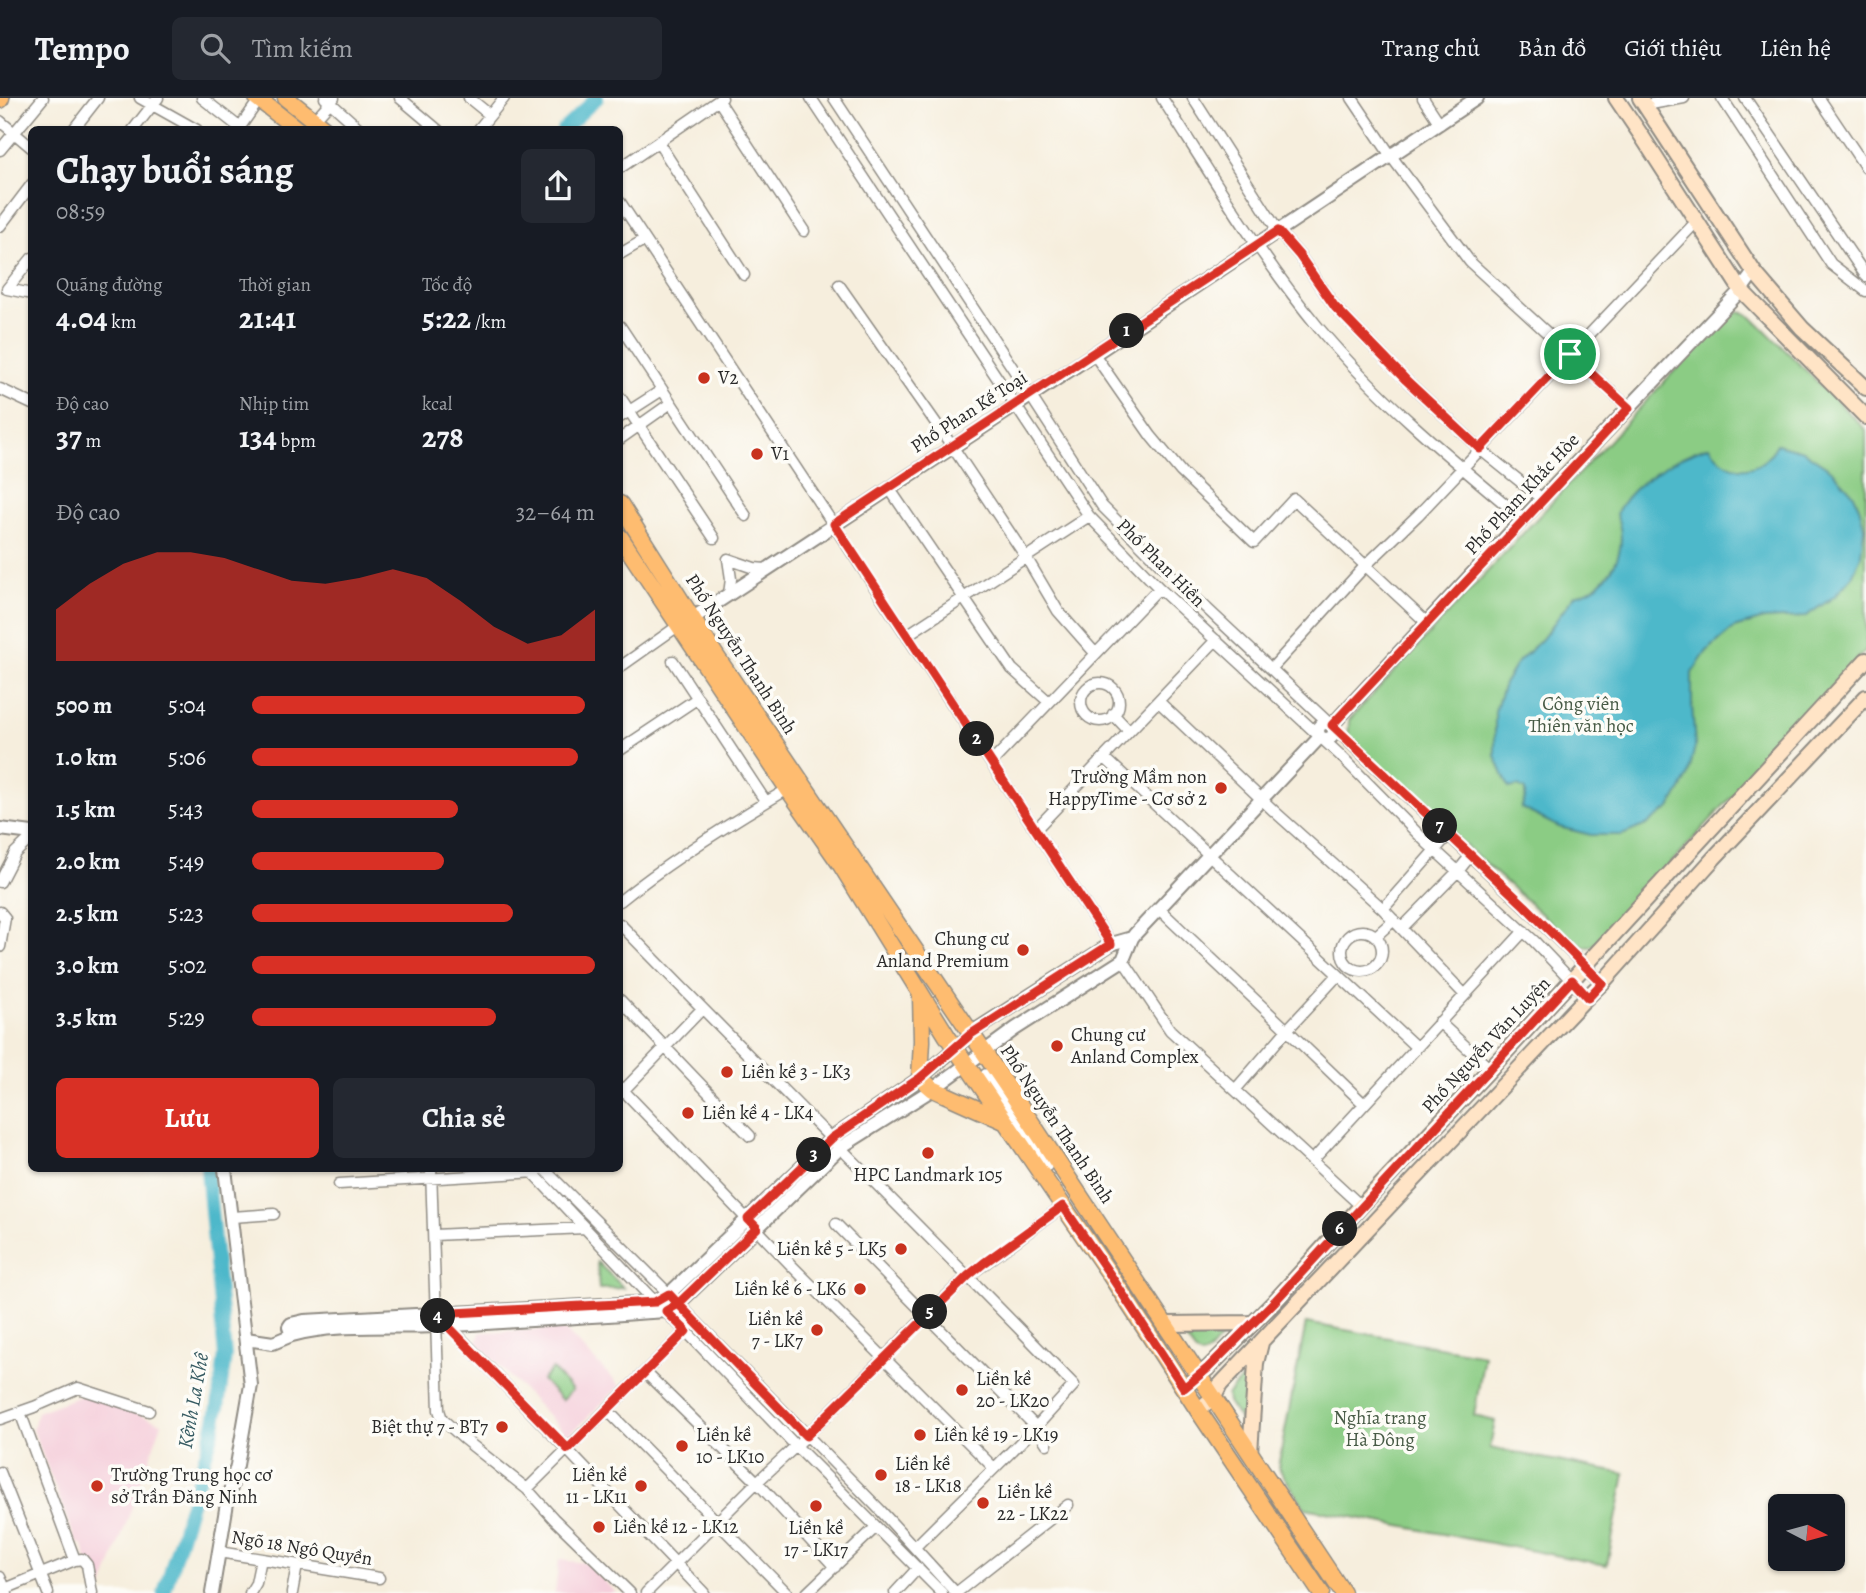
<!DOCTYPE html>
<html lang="vi">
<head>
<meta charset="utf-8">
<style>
	:root { --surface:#171b24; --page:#242831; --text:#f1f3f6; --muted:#9ea1a6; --line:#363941; --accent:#d93025 }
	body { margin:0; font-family:Alegreya,serif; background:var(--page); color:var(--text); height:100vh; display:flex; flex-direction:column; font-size:26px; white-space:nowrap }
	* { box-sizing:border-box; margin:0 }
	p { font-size:23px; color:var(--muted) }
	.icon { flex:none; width:38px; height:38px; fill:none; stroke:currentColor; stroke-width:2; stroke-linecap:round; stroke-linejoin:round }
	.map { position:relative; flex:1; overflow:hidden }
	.side { position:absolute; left:28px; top:28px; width:595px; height:1046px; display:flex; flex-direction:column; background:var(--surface); border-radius:10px; box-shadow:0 2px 5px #0004 }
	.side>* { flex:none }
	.needle { width:46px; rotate:96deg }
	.buttons { position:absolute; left:1768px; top:1396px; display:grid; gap:14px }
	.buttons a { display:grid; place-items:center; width:77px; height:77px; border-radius:10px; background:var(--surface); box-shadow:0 2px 5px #0004; font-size:35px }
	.pin { position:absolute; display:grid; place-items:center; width:60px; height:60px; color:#fff; margin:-30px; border:4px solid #fff; border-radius:50%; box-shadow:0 2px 7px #0007 }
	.km { position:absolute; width:35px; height:35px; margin:-18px; border-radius:50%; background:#222; color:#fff; font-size:19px; line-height:35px; text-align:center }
	.round { display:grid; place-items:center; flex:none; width:74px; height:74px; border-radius:10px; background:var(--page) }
	.summary { display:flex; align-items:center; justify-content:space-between; height:119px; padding:0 28px }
	h1 { font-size:38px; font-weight:700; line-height:52px }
	.stats { display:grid; grid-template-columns:repeat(3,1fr); gap:10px; height:119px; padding:7px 28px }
	.stats div { display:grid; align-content:center }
	.stats b { font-size:30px; font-weight:700 }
	.stats small { font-size:19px; font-weight:400 }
	.stats p { font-size:19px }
	.chart { height:196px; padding:14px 28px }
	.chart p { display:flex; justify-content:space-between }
	.chart svg { width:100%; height:126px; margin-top:7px; fill:var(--accent); opacity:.7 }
	.primary-button { display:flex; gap:14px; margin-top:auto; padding:14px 28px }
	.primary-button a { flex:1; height:80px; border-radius:10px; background:var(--accent); color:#fff; font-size:28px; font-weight:700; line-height:80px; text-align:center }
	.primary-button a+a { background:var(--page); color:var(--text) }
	ul { padding:0 28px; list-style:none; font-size:23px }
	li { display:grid; grid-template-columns:112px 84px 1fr; align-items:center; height:52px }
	li i { height:18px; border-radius:9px; background:var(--accent) }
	header { display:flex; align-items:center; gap:42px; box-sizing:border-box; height:98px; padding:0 35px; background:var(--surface); border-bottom:2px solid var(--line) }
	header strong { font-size:33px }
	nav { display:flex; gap:38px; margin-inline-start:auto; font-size:24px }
	.search { width:490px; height:63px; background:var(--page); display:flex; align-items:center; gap:18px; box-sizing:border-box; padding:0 24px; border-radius:10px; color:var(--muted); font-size:26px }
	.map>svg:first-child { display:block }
	.built { fill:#f5cfdb }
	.green { fill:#8bcc84; stroke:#5b7c58; stroke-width:2 }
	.water { fill:#4db8ca; stroke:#3c727a; stroke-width:2 }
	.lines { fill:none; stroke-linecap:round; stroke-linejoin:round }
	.river { stroke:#4db8ca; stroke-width:14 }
	.pedestrian-casing { stroke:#908c84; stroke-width:10 }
	.minor-casing { stroke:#908c84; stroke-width:13 }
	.tertiary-casing { stroke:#908c84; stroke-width:16 }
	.secondary-casing { stroke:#908c84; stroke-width:18 }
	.primary-casing { stroke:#908c84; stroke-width:19 }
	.pedestrian { stroke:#fff; stroke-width:7 }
	.minor { stroke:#fff; stroke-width:10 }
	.tertiary { stroke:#fff; stroke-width:12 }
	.secondary { stroke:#ffe4c6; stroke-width:14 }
	.primary { stroke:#febc70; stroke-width:16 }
	.route-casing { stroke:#fff; stroke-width:14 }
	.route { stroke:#d93025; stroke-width:9 }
	.poi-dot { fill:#c8321e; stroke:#fdfcf7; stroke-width:2.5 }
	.labels { text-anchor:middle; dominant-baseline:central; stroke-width:7; stroke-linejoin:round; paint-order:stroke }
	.poi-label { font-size:19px; fill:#2b2b2b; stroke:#fdfcf7; text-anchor:start }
	.street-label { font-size:19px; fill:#2b2b2b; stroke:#fdfcf7 }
	.park-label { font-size:19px; fill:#485b46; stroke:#fdfcf7 }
	.water-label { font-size:21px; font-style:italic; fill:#375c63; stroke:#fdfcf7 }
</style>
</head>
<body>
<header>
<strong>Tempo</strong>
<div class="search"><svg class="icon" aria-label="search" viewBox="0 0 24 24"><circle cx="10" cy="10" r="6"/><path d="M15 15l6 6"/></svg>Tìm kiếm</div>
<nav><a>Trang chủ</a><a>Bản đồ</a><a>Giới thiệu</a><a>Liên hệ</a></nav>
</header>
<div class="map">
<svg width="1866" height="1495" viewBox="0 0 1866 1495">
	<rect width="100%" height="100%" fill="#fdfcf7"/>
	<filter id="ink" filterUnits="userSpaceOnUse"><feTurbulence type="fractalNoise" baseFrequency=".0143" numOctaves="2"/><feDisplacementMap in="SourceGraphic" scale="14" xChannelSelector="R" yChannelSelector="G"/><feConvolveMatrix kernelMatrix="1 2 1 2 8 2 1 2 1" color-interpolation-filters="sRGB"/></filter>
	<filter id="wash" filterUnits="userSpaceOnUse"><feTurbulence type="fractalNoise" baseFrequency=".00686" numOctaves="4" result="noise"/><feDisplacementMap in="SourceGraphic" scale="28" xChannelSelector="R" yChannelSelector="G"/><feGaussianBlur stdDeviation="1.57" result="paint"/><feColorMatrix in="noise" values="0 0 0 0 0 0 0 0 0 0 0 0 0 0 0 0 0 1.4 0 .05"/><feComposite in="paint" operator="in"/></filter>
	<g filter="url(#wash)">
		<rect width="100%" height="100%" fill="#f6eedd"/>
		<path class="built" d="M564,1231L620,1288L568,1338L477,1245L480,1234Z
			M86,1296L162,1325L101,1495H96L83,1447L76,1444L33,1332L37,1314Z
			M559,1462L586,1465L616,1495H555Z"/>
		<path class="green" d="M1743,214L1752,219L1866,332V552L1598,845L1590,849L1576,847L1348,642L1349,622L1718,226L1732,215Z
			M597,1164L624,1190L599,1191Z
			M1306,1225L1484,1257L1474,1318L1495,1323L1490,1350L1625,1376L1607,1467L1305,1410L1278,1369Z
			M1182,1233H1225L1226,1234L1208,1255L1202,1258L1197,1256L1181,1235Z
			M552,1271L572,1292L562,1302L542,1282Z
			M1246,1276L1247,1278L1244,1322L1242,1325L1228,1304L1227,1297Z"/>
		<path class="water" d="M1777,346L1803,353L1833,373L1853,395L1859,408L1864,429L1861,458L1852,479L1835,498L1805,519L1764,521L1734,530L1707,553L1692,575V607L1695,648L1688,679L1670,710L1646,727L1622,737H1591L1559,729L1521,710L1525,701V692L1518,688L1509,690L1495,658V613L1504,586L1517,565L1542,541L1575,497C1612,488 1630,451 1616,416C1633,383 1675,360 1709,348C1728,378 1760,378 1777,346Z"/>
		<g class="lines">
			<path class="river" d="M563,32L597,0
				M164,1495L212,1336L218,1309L225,1258L207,1071"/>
		</g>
	</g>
	<g filter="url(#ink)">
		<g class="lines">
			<defs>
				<path id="pedestrian" d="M985,975L1048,1069"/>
				<path id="minor" d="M140,0L197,32
					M202,0L239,29
					M325,0L361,32
					M400,0L438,32
					M469,0L490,17
					M811,0L1089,418L1159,490L1341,658L1427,745L1534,843L1588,900
					M834,0L1012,269L1102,408L1171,477L1525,809L1602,885
					M1162,0C1212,78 1259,157 1318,229C1378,301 1451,361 1523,421
					M1193,0L1278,133L1299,157L1335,209L1406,282L1480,351L1542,401
					M1352,0L1391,58L1470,164L1629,310
					M1423,0L1440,26
					M1722,0L1831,166L1866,193
					M1745,0L1866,178
					M1819,0L1866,70
					M719,3L804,133
					M1645,7L1684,0
					M314,22L334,0
					M0,23L32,50
					M73,32L98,0
					M133,32L158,0
					M238,32L259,2
					M478,32L504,0
					M658,44L744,177
					M0,52L43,0
					M620,70L722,0
					M620,104L1111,846
					M0,128L32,86
					M620,156L644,142
					M32,160L7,191L32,196
					M839,187L952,348L1026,459L1058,513L1095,555
					M620,228L746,418
					M1094,256L1151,338L1181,374L1254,444L1294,401L1427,525
					M0,291L32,306
					M620,299L714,440
					M620,319L662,292
					M620,341L671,305
					M889,390L1012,571L1049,604
					M728,461L754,470L766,471
					M728,461L731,481L729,496
					M907,537L1089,418
					M673,563L766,704
					M620,569L678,528
					M1272,570L1366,467L1418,417L1697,123
					M1081 604a19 19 0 1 1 38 0a19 19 0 1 1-38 0Z
					M1158,603L1274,713L1383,811L1464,896
					M1113,616L1129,633
					M620,652L698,600
					M1105,660L1416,949
					M992,664L1159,490
					M1036,731L1216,542
					M0,784L15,755L32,739
					M620,803C672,761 730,725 788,691
					M1159,811L1287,932L1364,1006
					M1383,811L1449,736
					M0,814L5,820L0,849
					M620,826C770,981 924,1132 1074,1287L1036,1329L915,1449
					M1402,830L1459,772L1471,757
					M1342 853a20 20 0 1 1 40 0a20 20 0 1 1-40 0Z
					M1376,838L1394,822
					M1123,862L1170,932L1361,1108
					M620,902L750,1038
					M1439,924L1490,971
					M620,989L793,1169L994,1370
					M1235,992L1287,932L1338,877
					M620,996L702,911
					M1312,1063L1524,833
					M431,1071L439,1312L442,1321L464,1341L527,1391L554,1421L630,1495
					M544,1071L669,1196L881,1413L956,1495
					M533,1075L655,1204L686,1233L796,1348L942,1495
					M339,1086L537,1074
					M232,1119L274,1116
					M836,1126L1036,1329L1047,1346
					M434,1137L585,1130
					M448,1227L704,1495
					M645,1274L757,1384L835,1469
					M607,1312L787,1495
					M20,1314L75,1462
					M0,1321L34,1309L78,1290L149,1313
					M0,1374L48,1495
					M527,1391L686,1233
					M219,1454L379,1480
					M75,1462L82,1461L87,1467L92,1495
					M0,1479L7,1495
					M0,1493L75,1462
					M250,1495L256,1485L261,1461
					M292,1495L297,1467
					M646,1495L757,1384L796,1348L927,1217L968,1178L1063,1108
					M807,1495L876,1429
					M895,1495L918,1470
					M956,1495L1068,1407"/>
				<path id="tertiary" d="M687,524L1094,256L1477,0
					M1318 633a8 8 0 1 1 16 0a8 8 0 1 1-16 0Z
					M1332,627L1523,421L1741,192L1754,174
					M0,731L32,735
					M1132,840L1111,846L979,930L920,980L832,1040L669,1196L655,1204L304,1223L291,1226L289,1229L292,1237C334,1225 392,1230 436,1228C512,1224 589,1218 666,1213L678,1206L841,1049L933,991L1015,931L1123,862L1132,840L1135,836L1320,639
					M246,1241L273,1245L292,1237
					M212,1495L227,1405L237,1367L251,1287L225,1071"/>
				<path id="secondary" d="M1616,0L1641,37L1741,192L1866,319
					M1640,0L1754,174L1802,230L1866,290
					M1166,1226L1253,1225
					M1184,1290L1208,1270L1275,1203L1361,1108L1490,971L1866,562
					M1198,1312L1214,1299L1220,1287L1581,905L1602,885L1714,760L1866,599
					M1250,1355L1256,1265L1261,1245"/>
				<path id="primary" d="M257,0L298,32
					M286,0L326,32
					M0,2L1,0
					M620,406L716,558L1019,1006L1343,1495
					M620,439L788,691L841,767L947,938L1109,1175L1198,1312L1321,1495
					M921,898L922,943L920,980L933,991L1004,1023"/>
			</defs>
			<use href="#pedestrian" class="pedestrian-casing"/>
			<use href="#minor" class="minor-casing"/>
			<use href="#tertiary" class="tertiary-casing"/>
			<use href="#secondary" class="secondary-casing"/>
			<use href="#primary" class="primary-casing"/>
			<use href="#pedestrian" class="pedestrian"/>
			<use href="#minor" class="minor"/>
			<use href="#tertiary" class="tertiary"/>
			<use href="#secondary" class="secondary"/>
			<use href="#primary" class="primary"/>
		</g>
	</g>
	<g class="lines" filter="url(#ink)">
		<defs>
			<path id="route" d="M1570,256L1480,351L1406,282L1335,209L1299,157L1278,133L834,426L1111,846L971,936L920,980L832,1040L748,1121L757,1130L678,1206L666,1213L686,1233L568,1351L436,1216L655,1204L669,1196C714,1244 761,1291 806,1338L968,1178L984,1165L1063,1108L1109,1175L1184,1290L1208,1270L1275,1203L1572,882L1588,900L1602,885L1525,808L1332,627L1629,310L1570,256"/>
		</defs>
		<use href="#route" class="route-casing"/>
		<use href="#route" class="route"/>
	</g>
	<g class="poi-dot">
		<circle cx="704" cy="280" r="7"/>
		<circle cx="757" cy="356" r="7"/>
		<circle cx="1221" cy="690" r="7"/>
		<circle cx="1023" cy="852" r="7"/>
		<circle cx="1057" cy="948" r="7"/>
		<circle cx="727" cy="974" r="7"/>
		<circle cx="688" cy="1015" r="7"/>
		<circle cx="928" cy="1055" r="7"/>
		<circle cx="901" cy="1151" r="7"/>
		<circle cx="860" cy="1191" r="7"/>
		<circle cx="817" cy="1232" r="7"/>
		<circle cx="962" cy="1292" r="7"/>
		<circle cx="502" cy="1329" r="7"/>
		<circle cx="920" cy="1337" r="7"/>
		<circle cx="682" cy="1348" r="7"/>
		<circle cx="881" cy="1377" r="7"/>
		<circle cx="97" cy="1388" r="7"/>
		<circle cx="641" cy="1388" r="7"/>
		<circle cx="983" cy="1405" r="7"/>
		<circle cx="816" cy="1408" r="7"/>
		<circle cx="599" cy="1429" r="7"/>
	</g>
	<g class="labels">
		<g class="poi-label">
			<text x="718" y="280">V2</text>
			<text x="771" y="356">V1</text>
			<text x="1207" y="679" text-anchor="end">Trường Mầm non<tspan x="1207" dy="22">HappyTime - Cơ sở 2</tspan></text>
			<text x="1009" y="841" text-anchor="end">Chung cư<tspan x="1009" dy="22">Anland Premium</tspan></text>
			<text x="1071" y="937">Chung cư<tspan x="1071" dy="22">Anland Complex</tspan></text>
			<text x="741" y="974">Liền kề 3 - LK3</text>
			<text x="702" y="1015">Liền kề 4 - LK4</text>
			<text x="928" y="1077" text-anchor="middle">HPC Landmark 105</text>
			<text x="887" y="1151" text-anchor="end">Liền kề 5 - LK5</text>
			<text x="846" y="1191" text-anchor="end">Liền kề 6 - LK6</text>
			<text x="803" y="1221" text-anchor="end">Liền kề<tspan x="803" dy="22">7 - LK7</tspan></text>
			<text x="976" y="1281">Liền kề<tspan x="976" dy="22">20 - LK20</tspan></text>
			<text x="488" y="1329" text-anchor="end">Biệt thự 7 - BT7</text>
			<text x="696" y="1337">Liền kề<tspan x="696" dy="22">10 - LK10</tspan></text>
			<text x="934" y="1337">Liền kề 19 - LK19</text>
			<text x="895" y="1366">Liền kề<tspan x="895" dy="22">18 - LK18</tspan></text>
			<text x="111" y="1377">Trường Trung học cơ<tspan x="111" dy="22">sở Trần Đăng Ninh</tspan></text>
			<text x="627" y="1377" text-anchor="end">Liền kề<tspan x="627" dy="22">11 - LK11</tspan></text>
			<text x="997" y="1394">Liền kề<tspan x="997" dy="22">22 - LK22</tspan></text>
			<text x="613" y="1429">Liền kề 12 - LK12</text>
			<text x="816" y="1430" text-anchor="middle">Liền kề<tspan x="816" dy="22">17 - LK17</tspan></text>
		</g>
		<g class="street-label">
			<text transform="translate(969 314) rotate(-33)">Phố Phan Kế Toại</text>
			<text transform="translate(1522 396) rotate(-47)">Phố Phạm Khắc Hòe</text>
			<text transform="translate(1161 465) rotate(45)">Phố Phan Hiền</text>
			<text transform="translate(741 556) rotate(57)">Phố Nguyễn Thanh Bình</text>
			<text transform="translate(1486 947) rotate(-47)">Phố Nguyễn Văn Luyện</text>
			<text transform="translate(1057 1026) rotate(56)">Phố Nguyễn Thanh Bình</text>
			<text transform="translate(302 1450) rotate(9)">Ngõ 18 Ngô Quyền</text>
		</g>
		<g class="park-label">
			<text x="1581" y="606">Công viên<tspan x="1581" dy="22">Thiên văn học</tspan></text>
			<text x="1380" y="1320">Nghĩa trang<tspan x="1380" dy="22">Hà Đông</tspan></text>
		</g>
		<g class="water-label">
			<text transform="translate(193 1303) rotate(-80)">Kênh La Khê</text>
		</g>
	</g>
</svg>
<div class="buttons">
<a><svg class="needle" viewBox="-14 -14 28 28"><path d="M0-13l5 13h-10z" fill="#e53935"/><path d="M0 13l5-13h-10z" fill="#9ea1a6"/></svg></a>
</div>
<div class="pin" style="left:1570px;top:256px;background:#1e9e55"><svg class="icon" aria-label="arrive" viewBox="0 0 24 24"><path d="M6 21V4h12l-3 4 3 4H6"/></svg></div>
<b class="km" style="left:1127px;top:233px">1</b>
<b class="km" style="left:977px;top:641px">2</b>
<b class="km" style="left:814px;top:1057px">3</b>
<b class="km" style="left:438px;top:1218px">4</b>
<b class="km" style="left:930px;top:1214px">5</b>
<b class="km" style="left:1340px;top:1131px">6</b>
<b class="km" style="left:1440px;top:728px">7</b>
<section class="side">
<div class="summary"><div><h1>Chạy buổi sáng</h1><p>08:59</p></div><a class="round"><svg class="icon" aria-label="share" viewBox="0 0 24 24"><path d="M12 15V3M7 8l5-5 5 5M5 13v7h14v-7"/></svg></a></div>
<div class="stats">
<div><p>Quãng đường</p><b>4.04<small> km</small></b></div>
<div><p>Thời gian</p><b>21:41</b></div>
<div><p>Tốc độ</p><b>5:22<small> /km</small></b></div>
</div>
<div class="stats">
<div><p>Độ cao</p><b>37<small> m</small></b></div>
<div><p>Nhịp tim</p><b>134<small> bpm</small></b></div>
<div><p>kcal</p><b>278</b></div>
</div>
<div class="chart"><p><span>Độ cao</span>32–64 m</p>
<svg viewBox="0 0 160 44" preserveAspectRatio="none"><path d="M0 44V26L10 17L20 10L30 6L40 6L50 8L60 12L70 16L80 17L90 15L100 12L110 15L120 23L130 32L140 38L150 35L160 26V44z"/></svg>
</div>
<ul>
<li><b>500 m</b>5:04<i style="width:97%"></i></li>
<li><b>1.0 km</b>5:06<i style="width:95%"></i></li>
<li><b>1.5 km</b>5:43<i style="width:60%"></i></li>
<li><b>2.0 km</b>5:49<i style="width:56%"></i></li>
<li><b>2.5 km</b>5:23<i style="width:76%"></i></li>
<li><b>3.0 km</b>5:02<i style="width:100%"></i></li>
<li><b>3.5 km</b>5:29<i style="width:71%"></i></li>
</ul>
<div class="primary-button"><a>Lưu</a><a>Chia sẻ</a></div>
</section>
</div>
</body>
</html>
